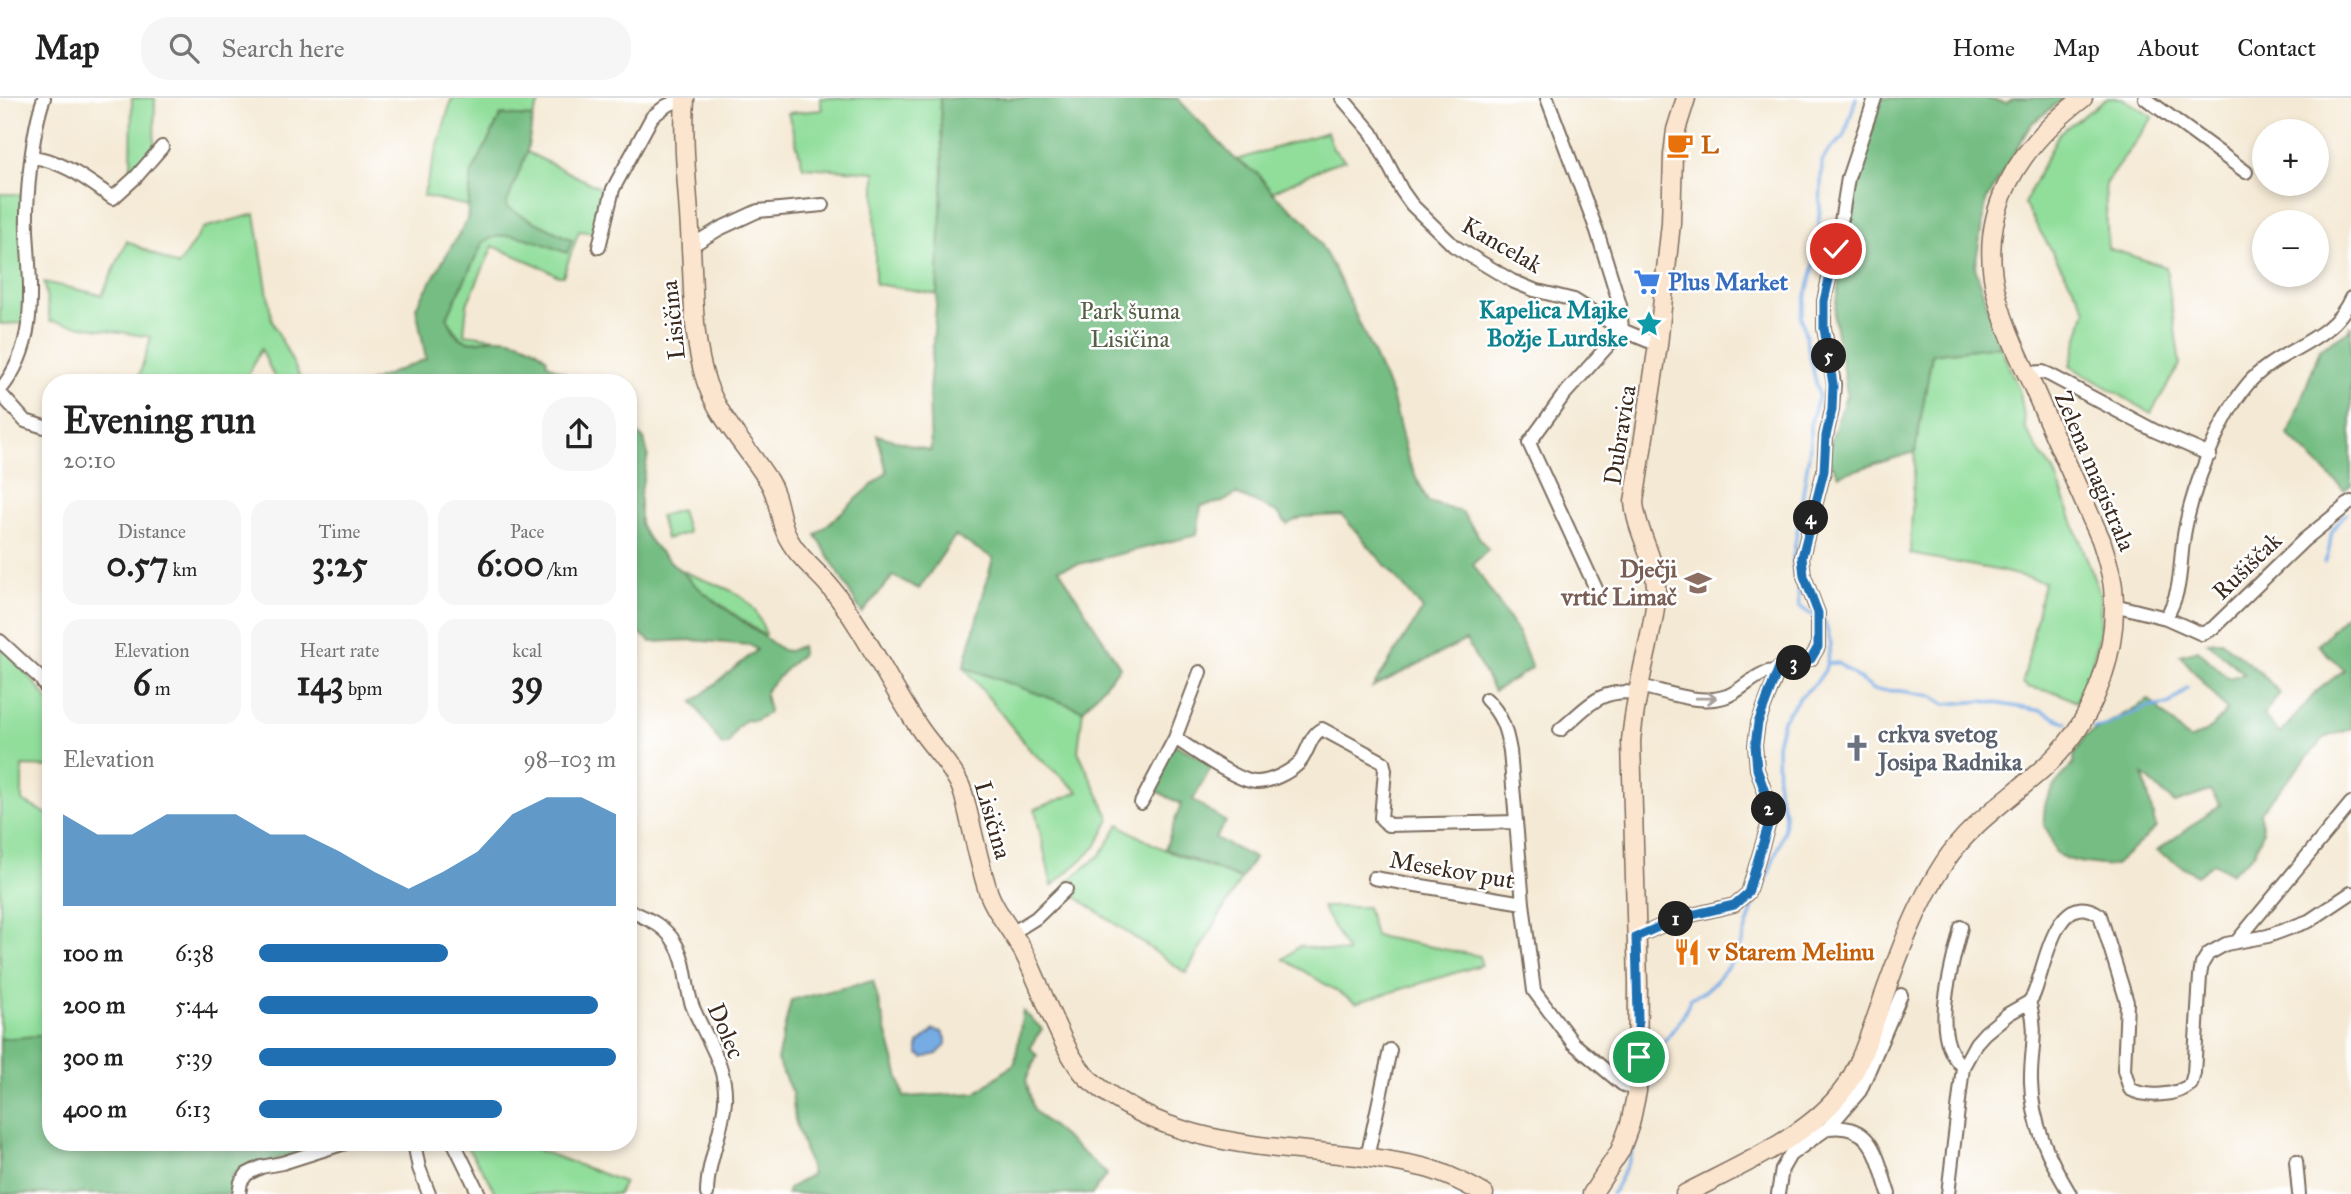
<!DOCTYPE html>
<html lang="en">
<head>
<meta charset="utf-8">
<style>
	:root { --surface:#fff; --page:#f6f6f6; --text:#222; --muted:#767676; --line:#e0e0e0; --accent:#1f6fb2 }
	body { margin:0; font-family:"IM FELL Great Primer",serif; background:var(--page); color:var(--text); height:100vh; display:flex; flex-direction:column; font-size:26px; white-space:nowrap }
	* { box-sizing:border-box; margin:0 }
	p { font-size:23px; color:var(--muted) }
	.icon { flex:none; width:38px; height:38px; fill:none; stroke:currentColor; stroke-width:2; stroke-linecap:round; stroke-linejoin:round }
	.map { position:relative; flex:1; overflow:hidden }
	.panel { position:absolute; left:42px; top:276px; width:595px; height:777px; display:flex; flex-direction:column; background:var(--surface); border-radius:28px; box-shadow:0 4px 10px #0003 }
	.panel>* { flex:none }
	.tools { position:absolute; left:2252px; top:21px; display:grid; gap:14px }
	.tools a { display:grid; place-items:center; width:77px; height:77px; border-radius:50%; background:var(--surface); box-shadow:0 4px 10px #0003; font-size:35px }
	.pin { position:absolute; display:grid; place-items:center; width:60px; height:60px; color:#fff; margin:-30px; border:4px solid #fff; border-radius:50%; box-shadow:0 2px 7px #0007 }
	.km { position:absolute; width:35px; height:35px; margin:-18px; border-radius:50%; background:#222; color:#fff; font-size:19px; line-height:35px; text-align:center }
	.round { display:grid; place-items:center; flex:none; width:74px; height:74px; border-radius:28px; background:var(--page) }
	.head { display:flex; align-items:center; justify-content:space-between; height:119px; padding:0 21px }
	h1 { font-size:38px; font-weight:800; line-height:52px }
	.figures { display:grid; grid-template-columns:repeat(3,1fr); gap:10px; height:119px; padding:7px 21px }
	.figures div { display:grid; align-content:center; border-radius:18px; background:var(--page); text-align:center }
	.figures b { font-size:35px; font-weight:800 }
	.figures small { font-size:19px; font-weight:400 }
	.figures p { font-size:19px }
	.chart { height:196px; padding:14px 21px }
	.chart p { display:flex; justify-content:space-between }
	.chart svg { width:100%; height:126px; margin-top:7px; fill:var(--accent); opacity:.7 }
	ul { padding:0 21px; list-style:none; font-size:23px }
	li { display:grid; grid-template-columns:112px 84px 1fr; align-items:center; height:52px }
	li i { height:18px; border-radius:9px; background:var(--accent) }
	header { display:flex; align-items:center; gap:42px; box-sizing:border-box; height:98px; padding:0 35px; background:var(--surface); border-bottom:2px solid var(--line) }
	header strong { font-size:33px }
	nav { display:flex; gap:38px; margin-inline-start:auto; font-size:24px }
	.search { width:490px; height:63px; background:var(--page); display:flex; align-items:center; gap:18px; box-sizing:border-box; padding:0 24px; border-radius:28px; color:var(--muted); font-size:26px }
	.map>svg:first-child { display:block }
	.green { fill:#91de9b; stroke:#66845c; stroke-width:2 }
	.forest { fill:#74bd83; stroke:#587450; stroke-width:2 }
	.water { fill:#76abe4; stroke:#586a81; stroke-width:2 }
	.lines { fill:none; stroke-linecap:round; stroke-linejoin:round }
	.stream { stroke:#76abe4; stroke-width:3.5 }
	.street-casing { stroke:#7c6d5e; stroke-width:16 }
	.secondary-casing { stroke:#7c6d5e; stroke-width:21 }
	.street { stroke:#fff; stroke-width:12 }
	.secondary { stroke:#fce5cf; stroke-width:18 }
	.oneway { stroke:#a79f9a }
	.route-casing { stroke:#fff; stroke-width:14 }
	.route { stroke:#1f6fb2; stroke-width:9 }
	.labels { text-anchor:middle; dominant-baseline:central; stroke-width:5; stroke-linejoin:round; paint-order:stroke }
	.food-label { font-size:24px; font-weight:bold; fill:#c56008; stroke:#fff; text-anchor:start }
	.street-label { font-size:24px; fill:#3b2a1e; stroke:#fff }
	.shop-label { font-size:24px; font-weight:bold; fill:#366cbe; stroke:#fff; text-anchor:start }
	.culture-label { font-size:24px; font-weight:bold; fill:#0d838f; stroke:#fff; text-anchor:end }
	.park-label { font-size:24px; fill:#556044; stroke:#fff }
	.education-label { font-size:24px; font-weight:bold; fill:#785e54; stroke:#fff; text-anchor:end }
	.worship-label { font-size:24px; font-weight:bold; fill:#5b616d; stroke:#fff; text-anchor:start }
</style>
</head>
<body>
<header>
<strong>Map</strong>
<div class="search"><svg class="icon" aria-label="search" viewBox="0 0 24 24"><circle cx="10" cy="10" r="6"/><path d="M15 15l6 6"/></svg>Search here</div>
<nav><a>Home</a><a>Map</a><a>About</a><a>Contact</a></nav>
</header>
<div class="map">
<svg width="2351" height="1096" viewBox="0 0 2351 1096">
	<rect width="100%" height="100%" fill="#fff"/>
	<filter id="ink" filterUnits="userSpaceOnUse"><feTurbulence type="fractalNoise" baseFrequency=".0143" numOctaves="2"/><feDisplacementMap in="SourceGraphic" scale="14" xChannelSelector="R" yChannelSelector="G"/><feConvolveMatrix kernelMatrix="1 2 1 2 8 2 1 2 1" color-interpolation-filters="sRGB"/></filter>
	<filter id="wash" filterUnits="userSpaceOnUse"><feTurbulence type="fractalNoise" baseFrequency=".00686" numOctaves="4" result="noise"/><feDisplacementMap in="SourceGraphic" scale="28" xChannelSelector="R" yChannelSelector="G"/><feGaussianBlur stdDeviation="1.57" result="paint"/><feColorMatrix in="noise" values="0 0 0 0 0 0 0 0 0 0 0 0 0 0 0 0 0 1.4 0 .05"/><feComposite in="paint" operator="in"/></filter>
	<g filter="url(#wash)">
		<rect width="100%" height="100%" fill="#f4e9d4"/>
		<path class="green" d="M132,0H155L154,48L131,78Z
			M452,0H541L533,19L501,17L472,75L468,108L423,98Z
			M820,0H940L943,73L937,196L875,186V74L803,69L788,15L822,12Z
			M2108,0H2122L2153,19L2105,86L2108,150L2166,169L2180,266L2151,315L2070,268L2086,211L2024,106L2059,35Z
			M1327,34L1333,51L1345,62L1329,67L1272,94L1258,76L1236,62Z
			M527,54L606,93L604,118L600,136L579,133L563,178H558L542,169L493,148L467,206L464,236L497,240C467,246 461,247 447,219L483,144C510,128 539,145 566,154L572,142L508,111L506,107Z
			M0,96H21L27,191L24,225L0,226Z
			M255,116L272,223L303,285H277L261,251L244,285H137L151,239L50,223L44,184L102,197L127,143L178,168L203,130Z
			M2000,248L2020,294L2026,331L2041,357L2054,373L2100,496L2101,531L2090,574L2076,604L2058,595L2027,589L2023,585L2044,484L2001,473L1910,456L1915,354L1932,256Z
			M681,412L688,435L666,441L660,418Z
			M679,471C703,484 736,488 753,510C759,518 762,527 766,536L765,538L703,494Z
			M0,548L31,580L51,606V669L22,668V703L51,718V937L0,941Z
			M964,569L1083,612L1078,653L1110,721L1096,749L1052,788L1035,711L1079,694L1031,653Z
			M1119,726C1155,752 1200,765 1241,781L1186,875L1072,796L1065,786L1101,756Z
			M1322,809H1367L1375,838L1480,858L1481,867L1356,905L1284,861L1299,848L1348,855Z
			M464,1045H520L624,1084L618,1096H495L490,1083Z"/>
		<path class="forest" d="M940,0H1177L1236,62L1258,76L1272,94L1309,126L1337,176L1392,297L1408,362L1428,404L1462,414L1488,452L1473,466L1518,535L1532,570L1494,593L1466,542L1373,589L1423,511L1342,417L1302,419L1287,426L1277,414L1236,396L1223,404L1201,408L1197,437L1059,471L1120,569L1083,612L964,569L993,460L955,438L919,491L893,478L862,515L816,437L887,374L877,337L931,353L929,294L937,196L943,73Z
			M1882,0H1983L2006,5L2014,0H2064L2031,26L1986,103L1975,169L2000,248L1932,256L1915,354L1839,377L1826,357L1847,295L1834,219L1842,161L1865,156L1843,125Z
			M501,17L533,19L527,54L506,107L509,111L572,142L567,155C540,145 510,128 483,144L447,219C450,225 454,235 459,239C470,248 484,241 497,240C516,240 535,247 547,261L546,264C556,274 568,273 576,285H367L426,261L416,209L467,122L472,75Z
			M2351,227V387L2344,392L2288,337L2320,251L2348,233Z
			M628,327L644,341L648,357L640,397V425L646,438L657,451L703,494L782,552L789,553L801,548L802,556C797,560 767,590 766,593C764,599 769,608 769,615L754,623L746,622L737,630L728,647L722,648L693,604L757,552L750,547L692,542L651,544L628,526Z
			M2351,511V631L2324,640L2260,714L2263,734L2254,756L2231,775L2213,765L2197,777L2157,753L2220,707L2210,693L2175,705L2143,677L2156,730L2114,768C2102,767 2062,765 2055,753C2050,744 2052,736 2044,728C2042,695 2054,688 2074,665V658L2084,639L2149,602L2190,642L2212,630L2227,612L2180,557L2198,552L2228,580L2245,576L2207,544L2221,543L2262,576L2280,595L2263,617L2280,636L2317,593L2344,572L2318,547Z
			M1170,644L1213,666L1193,702L1226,724L1215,740L1254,760L1241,781L1165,751L1181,706L1151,690Z
			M873,883L904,999L976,995L1015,965L1023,913L1042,931L1030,949L1037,958L1026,982L1034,1013L1107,1076L1092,1096H787L788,1091L812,1076L795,1022L792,995L777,962L791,902Z
			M51,937V1045H306L314,1049L232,1077L231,1096H0V941Z"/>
		<path class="water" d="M934,932L942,934L946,940V947L937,956L923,960L918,955V946Z"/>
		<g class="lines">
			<path class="stream" d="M2325,464C2336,440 2322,438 2347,415
				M1813,518L1799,508L1798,490L1794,476L1793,460L1810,350V327L1819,298L1801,218L1818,151L1822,64L1828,53L1844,39L1856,0
				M1827,566L1838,565L1874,592L1901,593L1932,598L1945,606L1983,603L2042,613L2066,625
				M2094,630L2102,629L2144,610L2170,606L2187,590
				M1612,1096L1629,1063L1641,1027L1649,992L1665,942L1682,920L1691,900L1704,894L1714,885L1734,861L1740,850L1754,806L1765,785L1784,733L1785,715L1778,692L1777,646L1783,622L1799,600L1816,585L1825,572L1831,546L1825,524L1820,521"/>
		</g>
	</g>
	<g filter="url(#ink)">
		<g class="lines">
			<defs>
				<path id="street" d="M1342,0L1372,35L1402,93L1412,107L1454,148L1512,183L1534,192L1574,202L1622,232L1658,247
					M1547,0L1597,133L1620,207L1622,232L1563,298L1529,345L1597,493
					M2145,0L2246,74
					M32,59C64,63 87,82 113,100L136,79L162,49
					M691,148L719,131L758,113L823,107
					M599,149L613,91L652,19L666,8L684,0
					M2027,275L2043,274L2050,277L2155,333L2210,357
					M0,292C39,246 30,188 27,133C26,98 32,32 44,0
					M0,295L25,323L51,331
					M2114,507L2166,520L2202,536L2213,530L2304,442L2351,404
					M2166,520C2182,491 2179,475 2183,444C2189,398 2218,322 2247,287C2277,250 2331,246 2351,200
					M0,543L40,580L51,597
					M1639,588C1668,594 1699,608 1727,598C1745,591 1757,572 1777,573
					M1486,601C1502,617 1506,631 1510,653L1523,805L1534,893L1573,945L1622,986L1637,993
					M1560,632C1588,609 1598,590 1638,595
					M1175,640C1192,651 1239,685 1257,684C1270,684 1288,675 1298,666C1308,657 1309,637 1322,631L1383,664L1385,672L1381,720L1388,727L1516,724
					M1141,705L1175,640L1200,574
					M1374,780L1523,805
					M628,812C646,820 665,827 675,845C687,864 685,887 692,907C704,938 727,966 725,1002C723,1034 707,1063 707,1096
					M1961,829C1953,867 1927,939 1963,969
					M1012,835L1036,820L1066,791
					M1636,839L1679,820L1734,807L1748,795L1770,721L1767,700L1757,671L1755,647L1758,625L1779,570L1789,565L1811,561L1818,549V515L1804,478L1802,459L1824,373L1826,338L1832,312L1834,286L1824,230V203L1840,130L1848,80L1875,0
					M2238,842L2351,705
					M2029,904C2039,933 2030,955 2031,984C2032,1026 2049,1061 2070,1096
					M1828,1030C1874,1024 1877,1061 1889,1096
					M414,1045L419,1070L429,1096
					M454,1045L479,1096
					M1367,1060L1390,952
					M2296,1063L2299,1096
					M239,1096L241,1084L247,1076L261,1069L282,1065L345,1045
					M1778,1096L1782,1071L1790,1057L1828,1030L1860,993L1901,897
					M1948,1096L1963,969L1976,945L1985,935L2008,916L2029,904L2033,898C2044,875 2055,786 2100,817L2127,904L2124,972L2130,991C2146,1000 2177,998 2191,986L2194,975L2200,878L2202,866L2208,856L2226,846L2268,838L2309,823L2351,795"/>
				<path id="secondary" d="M685,0C682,51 689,100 691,151C694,196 692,243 707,286C720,322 748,350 768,382C781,401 778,426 791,445C801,462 819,475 831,490C866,534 889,586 920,631C933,650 950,666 960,687C965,698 967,711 970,723C976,748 981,772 989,796C997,817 1014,835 1024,855C1041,887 1064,960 1090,982C1190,1065 1306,1042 1422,1069C1444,1074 1465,1085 1484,1096
					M1592,1096L1620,1053L1630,1026L1637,993L1638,885L1631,643C1634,612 1640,582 1647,552C1651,531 1657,510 1656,488C1655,459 1636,433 1634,404L1658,247L1671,125L1673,57L1676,32L1686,0
					M1685,1096C1738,1068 1812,1038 1846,988C1860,967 1867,943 1876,920C1895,867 1913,812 1944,765C1971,723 2016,697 2051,663C2096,620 2119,550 2113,489C2111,473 2106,458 2101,442C2079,392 2056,342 2034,291C2021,262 2006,233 1998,202C1974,117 2017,50 2083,0"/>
			</defs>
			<use href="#street" class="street-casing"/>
			<use href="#secondary" class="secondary-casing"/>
			<use href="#street" class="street"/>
			<use href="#secondary" class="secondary"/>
		</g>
		<defs><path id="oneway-shaft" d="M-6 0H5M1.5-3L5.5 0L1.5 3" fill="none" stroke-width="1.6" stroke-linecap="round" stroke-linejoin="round" transform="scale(1.75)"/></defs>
		<use class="oneway" href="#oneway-shaft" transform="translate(1706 600) rotate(-1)"/>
	</g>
	<g class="lines" filter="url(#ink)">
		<defs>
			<path id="route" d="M1639,959L1636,839L1679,820L1734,807L1748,795L1770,721L1767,700L1757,671L1755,647L1758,625L1779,569L1789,565L1811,561L1818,549V515L1804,478L1802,459L1824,373L1826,338L1832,312L1833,286L1824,230V203L1836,151"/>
		</defs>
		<use href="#route" class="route-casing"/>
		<use href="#route" class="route"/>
	</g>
	<defs>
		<symbol id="cafe-bare" viewBox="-9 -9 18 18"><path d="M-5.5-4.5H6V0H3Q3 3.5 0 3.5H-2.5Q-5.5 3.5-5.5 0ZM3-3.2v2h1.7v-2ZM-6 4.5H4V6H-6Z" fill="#e8710a" stroke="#fff" stroke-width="2.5" paint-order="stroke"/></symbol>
		<symbol id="supermarket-bare" viewBox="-9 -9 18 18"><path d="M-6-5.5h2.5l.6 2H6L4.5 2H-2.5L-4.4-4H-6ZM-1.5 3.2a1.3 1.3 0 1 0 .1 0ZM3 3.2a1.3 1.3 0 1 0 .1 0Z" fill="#3f7fe0" stroke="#fff" stroke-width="2.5" paint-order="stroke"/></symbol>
		<symbol id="sight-bare" viewBox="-9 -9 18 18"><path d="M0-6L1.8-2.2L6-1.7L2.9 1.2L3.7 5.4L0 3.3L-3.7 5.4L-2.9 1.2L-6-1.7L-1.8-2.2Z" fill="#0f9aa8" stroke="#fff" stroke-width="2.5" paint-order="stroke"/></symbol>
		<symbol id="school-bare" viewBox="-9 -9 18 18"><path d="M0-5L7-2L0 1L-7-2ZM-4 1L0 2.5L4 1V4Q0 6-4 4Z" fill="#8d6e63" stroke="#fff" stroke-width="2.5" paint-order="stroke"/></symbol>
		<symbol id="church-bare" viewBox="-9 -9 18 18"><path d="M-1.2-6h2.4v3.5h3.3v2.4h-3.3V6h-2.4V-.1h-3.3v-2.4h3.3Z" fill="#6b7280" stroke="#fff" stroke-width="2.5" paint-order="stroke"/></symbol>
		<symbol id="restaurant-bare" viewBox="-9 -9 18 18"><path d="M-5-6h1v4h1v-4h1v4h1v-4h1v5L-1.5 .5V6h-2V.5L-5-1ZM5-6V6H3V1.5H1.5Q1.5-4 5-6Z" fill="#e8710a" stroke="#fff" stroke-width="2.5" paint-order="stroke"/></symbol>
	</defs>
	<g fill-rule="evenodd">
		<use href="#cafe-bare" x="1661" y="28" width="38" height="38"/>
		<use href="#supermarket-bare" x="1628" y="165" width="38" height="38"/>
		<use href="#sight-bare" x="1630" y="207" width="38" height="38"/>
		<use href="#school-bare" x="1679" y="466" width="38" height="38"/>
		<use href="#church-bare" x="1838" y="631" width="38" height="38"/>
		<use href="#restaurant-bare" x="1668" y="835" width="38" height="38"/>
	</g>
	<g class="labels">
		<g class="food-label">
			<text x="1701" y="47">L</text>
			<text x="1708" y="854">v Starem Melinu</text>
		</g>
		<g class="street-label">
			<text transform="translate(1502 147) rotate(30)">Kancelak</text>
			<text transform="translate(673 222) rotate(-96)">Lisičina</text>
			<text transform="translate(1620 337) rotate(-81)">Dubravica</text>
			<text transform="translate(2095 373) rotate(67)">Zelena magistrala</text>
			<text transform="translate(2247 468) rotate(-44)">Rušiščak</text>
			<text transform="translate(993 722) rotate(74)">Lisičina</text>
			<text transform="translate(1452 772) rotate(10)">Mesekov put</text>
			<text transform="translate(726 933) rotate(67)">Dolec</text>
		</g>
		<g class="shop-label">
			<text x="1668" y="184">Plus Market</text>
		</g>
		<g class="culture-label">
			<text x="1628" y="212">Kapelica Majke<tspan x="1628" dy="28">Božje Lurdske</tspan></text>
		</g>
		<g class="park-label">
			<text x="1130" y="213">Park šuma<tspan x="1130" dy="28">Lisičina</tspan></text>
		</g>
		<g class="education-label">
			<text x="1677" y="471">Dječji<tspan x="1677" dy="28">vrtić Limač</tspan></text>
		</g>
		<g class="worship-label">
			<text x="1878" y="636">crkva svetog<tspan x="1878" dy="28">Josipa Radnika</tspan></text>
		</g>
	</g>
</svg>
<div class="tools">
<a>+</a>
<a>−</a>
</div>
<div class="pin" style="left:1639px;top:959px;background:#1e9e55"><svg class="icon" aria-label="arrive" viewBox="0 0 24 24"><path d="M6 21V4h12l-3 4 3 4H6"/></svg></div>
<div class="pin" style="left:1836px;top:151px;background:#d93025"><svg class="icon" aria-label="check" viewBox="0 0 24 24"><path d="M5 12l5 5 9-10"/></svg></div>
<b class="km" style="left:1676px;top:821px">1</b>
<b class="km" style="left:1769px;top:711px">2</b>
<b class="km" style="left:1794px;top:565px">3</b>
<b class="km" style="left:1811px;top:420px">4</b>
<b class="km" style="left:1829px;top:258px">5</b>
<section class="panel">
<div class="head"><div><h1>Evening run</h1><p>20:10</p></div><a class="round"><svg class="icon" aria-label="share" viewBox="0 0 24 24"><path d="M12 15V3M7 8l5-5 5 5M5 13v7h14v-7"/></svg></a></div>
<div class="figures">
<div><p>Distance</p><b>0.57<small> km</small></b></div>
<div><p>Time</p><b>3:25</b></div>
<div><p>Pace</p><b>6:00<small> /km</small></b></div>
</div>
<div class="figures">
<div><p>Elevation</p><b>6<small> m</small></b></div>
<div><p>Heart rate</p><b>143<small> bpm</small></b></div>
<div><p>kcal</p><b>39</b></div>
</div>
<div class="chart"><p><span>Elevation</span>98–103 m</p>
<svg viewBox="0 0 160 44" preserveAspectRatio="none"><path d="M0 44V12L10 19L20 19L30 12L40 12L50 12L60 19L70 19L80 25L90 32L100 38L110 32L120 25L130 12L140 6L150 6L160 12V44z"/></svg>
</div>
<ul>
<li><b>100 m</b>6:38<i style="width:53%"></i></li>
<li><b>200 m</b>5:44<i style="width:95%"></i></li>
<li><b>300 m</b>5:39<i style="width:100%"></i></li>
<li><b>400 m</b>6:13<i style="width:68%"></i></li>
</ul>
</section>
</div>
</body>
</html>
